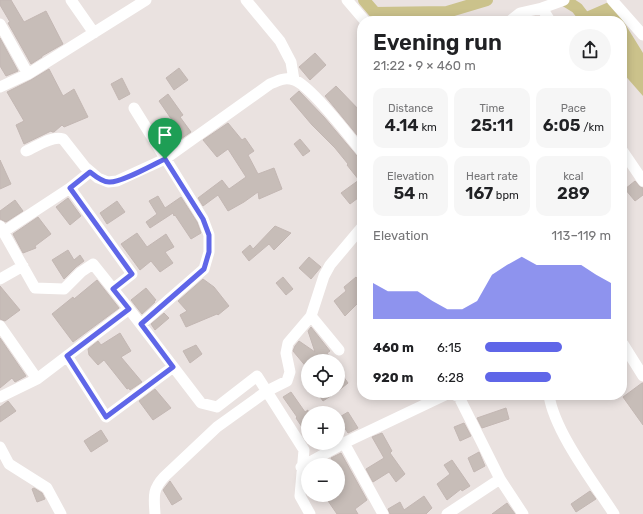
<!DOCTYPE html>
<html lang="en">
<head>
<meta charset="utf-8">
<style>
	:root { --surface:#fff; --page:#f6f6f6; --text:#202124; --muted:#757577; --accent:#5f66e8 }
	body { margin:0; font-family:Rubik,sans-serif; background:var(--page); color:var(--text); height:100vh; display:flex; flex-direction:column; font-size:15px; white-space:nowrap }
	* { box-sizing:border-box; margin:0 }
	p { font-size:13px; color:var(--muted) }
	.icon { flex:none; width:22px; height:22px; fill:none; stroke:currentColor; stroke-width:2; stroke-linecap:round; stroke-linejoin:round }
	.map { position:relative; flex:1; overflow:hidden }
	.side { position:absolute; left:357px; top:16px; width:270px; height:384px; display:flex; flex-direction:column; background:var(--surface); border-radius:16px; box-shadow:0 2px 10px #0003 }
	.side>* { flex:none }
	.controls { position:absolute; left:301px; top:354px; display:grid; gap:8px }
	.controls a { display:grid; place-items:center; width:44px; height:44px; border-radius:50%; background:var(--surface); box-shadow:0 2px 10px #0003; font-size:20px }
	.pin { position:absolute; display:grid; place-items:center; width:34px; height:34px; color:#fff; margin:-41px -17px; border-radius:50% 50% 50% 0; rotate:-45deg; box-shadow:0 0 4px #0007 }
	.pin .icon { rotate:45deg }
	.round { display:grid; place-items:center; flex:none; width:42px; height:42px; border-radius:21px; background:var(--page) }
	.overview { display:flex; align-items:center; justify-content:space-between; height:68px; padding:0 16px }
	h1 { font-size:22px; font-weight:600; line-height:30px }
	.metrics { display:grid; grid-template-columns:repeat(3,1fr); gap:6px; height:68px; padding:4px 16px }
	.metrics div { display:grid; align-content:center; border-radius:10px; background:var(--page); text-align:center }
	.metrics b { font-size:17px; font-weight:600 }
	.metrics small { font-size:11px; font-weight:400 }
	.metrics p { font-size:11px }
	.chart { height:112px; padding:8px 16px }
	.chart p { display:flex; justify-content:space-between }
	.chart svg { width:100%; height:72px; margin-top:4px; fill:var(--accent); opacity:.7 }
	ul { padding:0 16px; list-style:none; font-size:13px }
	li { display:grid; grid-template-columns:64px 48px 1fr; align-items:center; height:30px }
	li i { height:10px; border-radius:5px; background:var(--accent) }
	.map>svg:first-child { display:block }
	.water { fill:#cbc28b }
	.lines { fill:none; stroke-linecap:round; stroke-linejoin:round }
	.canal { stroke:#cbc28b; stroke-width:12 }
	.building { fill:#c7bdb8; stroke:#c3b7b3 }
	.minor { stroke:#fff; stroke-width:11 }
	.route-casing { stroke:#fff; stroke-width:8 }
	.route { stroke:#5f66e8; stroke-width:5 }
</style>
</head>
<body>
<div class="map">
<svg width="643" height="514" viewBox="0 0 643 514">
	<rect width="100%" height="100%" fill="#eae2e0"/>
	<path class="water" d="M611,1L643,53V96L622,72V21H586L581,14Z"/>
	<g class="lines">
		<path class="canal" d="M364,0L375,13L447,12L487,0
			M564,0L577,8L587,21"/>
	</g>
	<path class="building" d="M0,0H11L24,22L46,11L63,44L42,56V57L31,64L8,23L10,22L0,5Z
		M0,38L18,71L6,76L0,66Z
		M315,53L326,65L310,80L299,67Z
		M179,68L188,80L174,90L166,78Z
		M49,69L63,96L74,89L88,117L64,127L62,125L54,132H52L51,131L24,144L16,125L24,121L7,92L31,80Z
		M122,78L130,94L119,100L111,84Z
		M336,86L362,113V141L325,96Z
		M299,91L324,117L357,156L362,159V195L350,204L341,193L359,180L347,165L348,164L335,148L312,125L290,99Z
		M168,94L183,115L180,117L191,132L169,147L159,134L174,123L159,101Z
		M228,123L242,140L245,138L254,151L248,155L258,174L274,168L282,189L259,199L258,192L244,202L228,211L218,195L203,206L198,198L222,180L229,189L246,177L228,149L217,157L203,140Z
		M300,139L310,151L303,156L294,144Z
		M0,160L11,184L0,189Z
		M635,181L640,187L643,188V195L635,201L625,189Z
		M158,196L165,208L181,197L197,222L201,233L191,239L175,215L174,216L173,213L150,228L146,222L157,214L149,201Z
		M68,198L81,216L70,225L56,207Z
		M15,200L23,211L6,222L0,219V211Z
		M117,201L125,212L107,224L100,213Z
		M38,217L51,234L35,246L36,248L23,253L13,234Z
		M275,226L291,233L274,250L269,244L249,261L242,252L250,245L253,249Z
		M137,233L147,247L166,234L174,247L165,252L173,263L160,272L151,261L140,270L121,244Z
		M68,250L74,260L80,255L84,261L76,267L64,279L52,260Z
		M309,257L321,267L311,279L299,268Z
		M283,277L293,289L286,295L276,283Z
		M356,277L362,284V299L345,316L334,301L346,291L344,287Z
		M203,279L214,287L229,306L218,315L217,314L186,327L180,315L187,311L178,301Z
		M97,280L119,308L73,342L52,314L73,297L74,299Z
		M0,286L20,310L5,321L0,319Z
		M146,288L156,300L154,301L155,302L142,314L131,300Z
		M164,313L169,318L155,330L151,324Z
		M311,327L330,351L327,353L332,361H308V369L293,351L295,346L299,341L315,352L308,331Z
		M120,333L131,351L121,357L142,382L130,390L129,388L127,389L104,360L98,365L89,355L88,349L98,341L101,345Z
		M0,338L26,376L15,382L12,378L0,388Z
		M196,345L202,354L190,363L183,351Z
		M338,369L348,383L338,391Z
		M642,383H643V425L623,397Z
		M155,389L171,408L153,420L139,401Z
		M316,391H338L323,401Z
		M291,392L305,412L308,410V436L296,418L297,417L283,397Z
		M8,401L16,411L0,422V407Z
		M506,408L509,419L482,428L477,418Z
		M348,412L358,428L348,433L338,418Z
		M464,423L471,436L460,441L454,427Z
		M101,430L108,441L91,452L84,441Z
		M382,433L392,451L390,453L405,474L396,482L389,472L373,482L366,469L384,458L372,437Z
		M479,452L485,466L474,472L468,458Z
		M341,453L367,500L355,509L358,514H337L324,495H338V465H335L331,458Z
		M452,460L470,486L462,491L461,489L447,500L437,484L450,474L444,465Z
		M170,481L182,499L172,505L163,490Z
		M34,488L42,493L45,499L37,502L32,489Z
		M590,491L596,499L576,512L571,504Z
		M424,496L432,508L426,514H390L388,509L400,502L404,510Z
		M507,503L515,514H492Z"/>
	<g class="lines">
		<path class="minor" d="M71,0L94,33
			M246,0L280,41L291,62L294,80
			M347,0L365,21
			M612,0L643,35
			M542,8L550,21
			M510,21L520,13L542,8L564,0
			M0,24L28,74L0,87
			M28,74L146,0
			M134,108L203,219L209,235V252L204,269L141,324
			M622,150L643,181
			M26,151C36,147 52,135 63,139L85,167L98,178L108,182L117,181L165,159L270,84C279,80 285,77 294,80C310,85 350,137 362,152
			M70,188L90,172
			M0,226L35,288L64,289L81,272L93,264L129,309L201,403L217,407L257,376L304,450L300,496L310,514
			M3,232L70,188L132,274L113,289
			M0,279L23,266
			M311,316L339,350
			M0,326L37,379
			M623,344L643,376
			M67,356L106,417L173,367
			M455,395L459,397L500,479L523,514
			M549,395C554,431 594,483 614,514
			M0,397L37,379L129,309
			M344,443L383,514
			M0,447L9,464L47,488L61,514
			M301,467L344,443L445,395
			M155,514C154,497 152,490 164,477L217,427L267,391L287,381L290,372L286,353L288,343L311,316L324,276L330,265L362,227
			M447,514L500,479"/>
	</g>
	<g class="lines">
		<defs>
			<path id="route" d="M165,159L203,219L209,235V252L204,269L141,324L173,367L106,417L67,356L129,309L113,289L132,274L70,188L90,172C95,176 102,182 109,182C121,183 152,165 165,159Z"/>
		</defs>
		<use href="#route" class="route-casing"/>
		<use href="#route" class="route"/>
	</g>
</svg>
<div class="controls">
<a><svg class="icon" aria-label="locate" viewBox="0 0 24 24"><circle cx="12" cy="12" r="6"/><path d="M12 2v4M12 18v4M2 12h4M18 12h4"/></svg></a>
<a>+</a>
<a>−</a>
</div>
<div class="pin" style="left:165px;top:159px;background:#1e9e55"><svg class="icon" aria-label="arrive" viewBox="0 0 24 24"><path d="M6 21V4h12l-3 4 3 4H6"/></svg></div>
<section class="side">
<div class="overview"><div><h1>Evening run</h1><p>21:22 · 9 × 460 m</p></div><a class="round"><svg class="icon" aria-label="share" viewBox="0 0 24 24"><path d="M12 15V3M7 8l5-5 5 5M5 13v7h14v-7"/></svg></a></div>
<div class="metrics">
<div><p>Distance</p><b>4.14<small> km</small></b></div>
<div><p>Time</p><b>25:11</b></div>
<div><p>Pace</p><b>6:05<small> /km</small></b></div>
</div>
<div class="metrics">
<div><p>Elevation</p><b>54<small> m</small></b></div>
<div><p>Heart rate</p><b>167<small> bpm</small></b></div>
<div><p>kcal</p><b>289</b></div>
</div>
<div class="chart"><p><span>Elevation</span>113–119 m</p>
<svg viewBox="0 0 160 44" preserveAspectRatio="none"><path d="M0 44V22L10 27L20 27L30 27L40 33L50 38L60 38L70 33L80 17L90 11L100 6L110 11L120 11L130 11L140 11L150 17L160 22V44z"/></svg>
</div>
<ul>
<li><b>460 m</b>6:15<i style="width:61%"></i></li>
<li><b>920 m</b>6:28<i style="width:52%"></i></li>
</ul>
</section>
</div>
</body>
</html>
